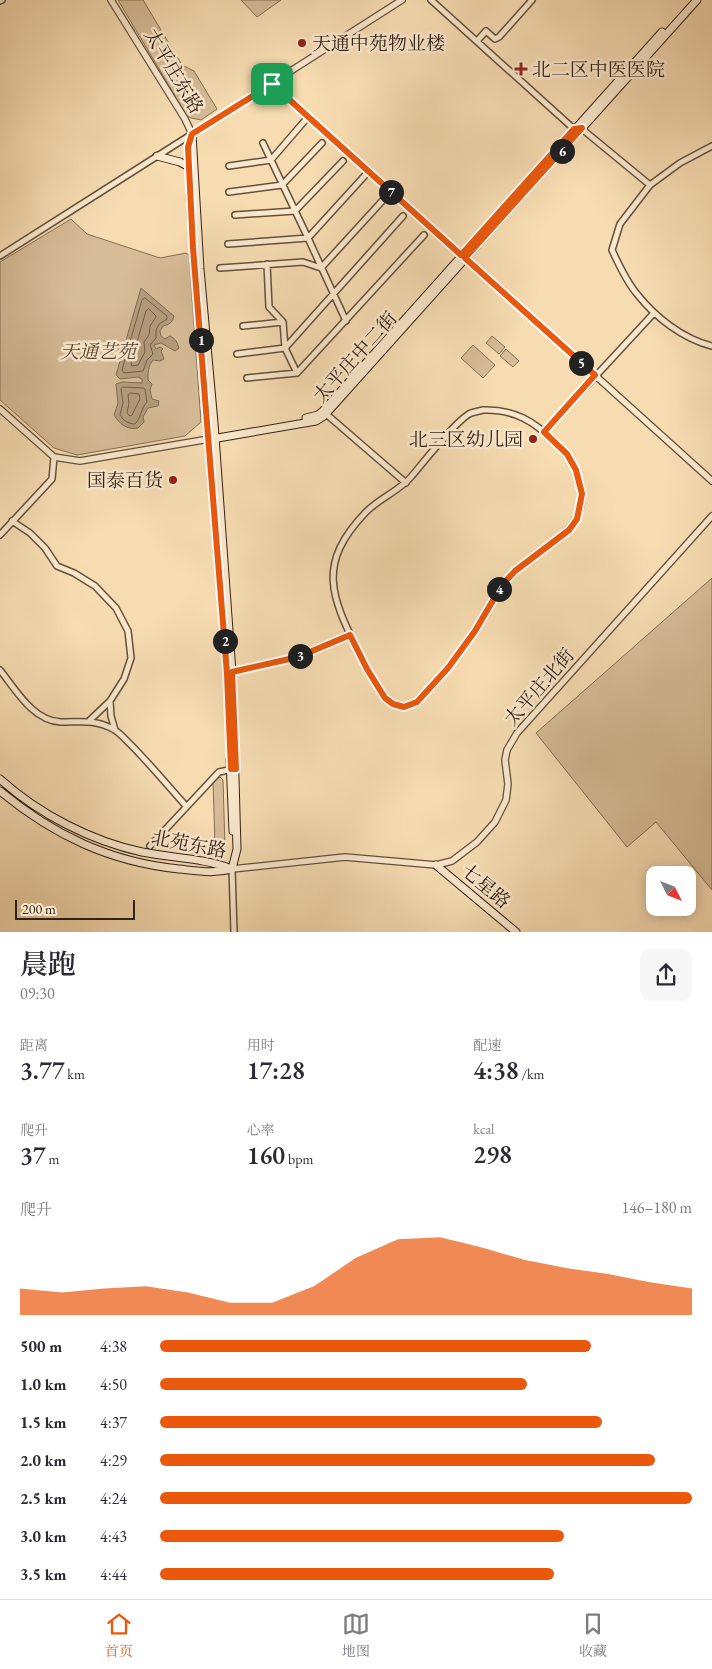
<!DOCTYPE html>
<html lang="zh">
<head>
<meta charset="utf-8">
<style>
	:root { --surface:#fff; --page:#f7f7f7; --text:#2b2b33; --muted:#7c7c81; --line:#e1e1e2; --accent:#ea580c }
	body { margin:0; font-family:"EB Garamond","Noto Serif SC",serif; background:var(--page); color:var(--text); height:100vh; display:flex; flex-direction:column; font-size:19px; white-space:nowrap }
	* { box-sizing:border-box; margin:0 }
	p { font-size:16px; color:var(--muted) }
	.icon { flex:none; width:28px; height:28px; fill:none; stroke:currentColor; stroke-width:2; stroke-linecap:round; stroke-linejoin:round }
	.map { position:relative; height:932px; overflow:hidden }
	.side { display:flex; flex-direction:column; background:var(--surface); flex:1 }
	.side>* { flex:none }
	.needle { width:32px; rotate:132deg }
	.controls { position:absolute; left:646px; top:866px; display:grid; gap:10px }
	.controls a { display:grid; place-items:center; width:50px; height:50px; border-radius:10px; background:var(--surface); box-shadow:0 2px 12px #0003; font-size:25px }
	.scale { position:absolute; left:15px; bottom:12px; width:120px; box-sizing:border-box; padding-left:5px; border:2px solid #322116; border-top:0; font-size:14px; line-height:18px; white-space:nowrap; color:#322116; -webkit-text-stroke:4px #fae8cd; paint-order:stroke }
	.pin { position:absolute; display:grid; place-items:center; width:42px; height:42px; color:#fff; margin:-21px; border-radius:10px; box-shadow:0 2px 8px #0006 }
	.km { position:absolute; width:25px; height:25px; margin:-12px; border-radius:50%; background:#222; color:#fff; font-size:14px; line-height:25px; text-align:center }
	.round { display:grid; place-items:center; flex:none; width:52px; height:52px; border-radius:10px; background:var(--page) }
	.headline { display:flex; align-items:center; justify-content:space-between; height:85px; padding:0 20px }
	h1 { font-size:28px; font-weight:600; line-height:38px }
	.stats { display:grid; grid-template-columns:repeat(3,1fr); gap:8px; height:85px; padding:5px 20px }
	.stats div { display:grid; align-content:center }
	.stats b { font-size:25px; font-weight:600 }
	.stats small { font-size:14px; font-weight:400 }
	.stats p { font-size:14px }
	.chart { height:140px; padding:10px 20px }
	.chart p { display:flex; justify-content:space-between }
	.chart svg { width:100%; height:90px; margin-top:5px; fill:var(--accent); opacity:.7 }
	ul { padding:0 20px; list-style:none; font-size:16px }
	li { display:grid; grid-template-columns:80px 60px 1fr; align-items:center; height:38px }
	li i { height:12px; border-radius:6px; background:var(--accent) }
	.tabs { display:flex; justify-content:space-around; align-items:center; height:70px; border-top:1px solid var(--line); background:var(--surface); font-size:14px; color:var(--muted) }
	.tabs a { display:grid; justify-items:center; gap:2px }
	.tabs .active { color:var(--accent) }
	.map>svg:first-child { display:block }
	.green { fill:#d6bc97; stroke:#846e56 }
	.water { fill:#b49c7d; stroke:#806b54 }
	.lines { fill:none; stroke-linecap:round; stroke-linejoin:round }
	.shore { stroke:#735e4a; stroke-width:1 }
	.minor-casing { stroke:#63503d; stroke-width:8 }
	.tertiary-casing { stroke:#63503d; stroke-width:8 }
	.secondary-casing { stroke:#322116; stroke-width:9 }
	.minor { stroke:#fae8cd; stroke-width:5 }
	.tertiary { stroke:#fae8cd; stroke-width:5.5 }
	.secondary { stroke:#fae8cd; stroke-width:7 }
	.route-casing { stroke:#fff; stroke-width:10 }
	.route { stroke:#ea580c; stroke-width:6 }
	.poi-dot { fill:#8f2418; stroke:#fae8cd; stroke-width:2 }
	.labels { text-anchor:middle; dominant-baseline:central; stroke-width:5; stroke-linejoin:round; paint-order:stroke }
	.poi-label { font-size:19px; fill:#322116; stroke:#fae8cd; text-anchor:start }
	.street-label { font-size:19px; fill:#322116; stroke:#fae8cd }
	.park-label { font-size:19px; font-style:italic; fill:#5b4836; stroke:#fae8cd }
</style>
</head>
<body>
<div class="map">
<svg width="712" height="932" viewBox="0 0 712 932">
	<rect width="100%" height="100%" fill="#f7dcb2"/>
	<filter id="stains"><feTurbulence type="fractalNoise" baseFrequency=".004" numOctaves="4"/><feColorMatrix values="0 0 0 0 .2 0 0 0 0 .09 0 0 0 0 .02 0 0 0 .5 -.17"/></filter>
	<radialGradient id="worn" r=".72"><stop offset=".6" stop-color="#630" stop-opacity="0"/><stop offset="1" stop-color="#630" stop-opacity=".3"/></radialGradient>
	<path class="green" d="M118,0H143L182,65L194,71L217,109L201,120L191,118L187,116Z
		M241,0H281L257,17Z
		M71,219L87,234L160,258L186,253L189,255L201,422L185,436L77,455L54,448L0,400V262Z
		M492,336L505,347L499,354L486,343Z
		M473,345L495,365L483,378L461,358Z
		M506,349L519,361L513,367L500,356Z
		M712,578V890L656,822L627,847L536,733Z
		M220,777L223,780L225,847L217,854L204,853L215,845L213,781Z"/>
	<path class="water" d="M141,288L174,316C173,322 169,325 163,326L160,331L161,336L165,339L170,336C176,339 177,342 179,348L175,351L161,343L154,345L156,349L160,347L163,349L161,351L164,359L160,361L153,360C148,366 148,373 148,380L152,384L150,390L152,399L159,401L158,406L148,408L143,417L144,422L138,428C126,430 120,424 114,415L118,403L116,384L122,382L142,383V379L138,377L120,379L116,375Z"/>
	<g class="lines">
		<path class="shore" d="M145,298L167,316V319L159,324L156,330V338L150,345L153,354L147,360L143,371L124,373L122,370L142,300Z
			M149,309L155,315L156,317L150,326L149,335L144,342L145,352L138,365L132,366L131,363L146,311Z
			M123,387L143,388L145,389L147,402C141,408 141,418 135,424C128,424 123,420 120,415L123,403L121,389Z
			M131,393L139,394L140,399L132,415L130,416L127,413L129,403L128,395Z"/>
		<defs>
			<path id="minor" d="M431,0L574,129H582L650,185
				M0,1L2,0
				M477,41L486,31L495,39L499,37L532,0
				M272,84L461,255
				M712,146L680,163L650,185L620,224L612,250C619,265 626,281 637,294C655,317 683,339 712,346
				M229,166L271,160L263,143
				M229,192L282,185L322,143
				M235,215L295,211L343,161
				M228,244L308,238L271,160L308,117
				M0,256L192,134
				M267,264L269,307L283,322
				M220,268L303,262L321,268L384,199
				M346,321L308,238L369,171
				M243,326L283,322L285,348L297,373
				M237,354L285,348L403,216
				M247,378L297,373L424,235
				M483,410C514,409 534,421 556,443C569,456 578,470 581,488C590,536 525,553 502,585C492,600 485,616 475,631C462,651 447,670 430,687C426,692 422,698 417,701C414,704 408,706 404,707C397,705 391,704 387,699C377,691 365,665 359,653C331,596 316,564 366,512C380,498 399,491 411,477C423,463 457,419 471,413C475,412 479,411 483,410Z
				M325,413L406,483
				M544,432L654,313
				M12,521L30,533L45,548L57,566L74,573L95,586L116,608L128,631L131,658L124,679L110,701L89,721
				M0,535L52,479L54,457
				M0,670C16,690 33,721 61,722C81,722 94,719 113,729C119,732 125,739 130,744C150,764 168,786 186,806
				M227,673L298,657L350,635
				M110,701L111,716L115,730
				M150,846L219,772L233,769
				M232,869L234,932"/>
			<path id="tertiary" d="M111,0L185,119L192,134L402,0
				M463,256L712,481
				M0,409L54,457L80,461L209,439
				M232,869L345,857L436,865L452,861L477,842L495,822L506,800L508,784L505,760L507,750L517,733L712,516"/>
			<path id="secondary" d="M192,134L200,269L214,423L232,672L237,849L232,869
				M157,156L180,162L189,167
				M190,195L193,249L226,661
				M306,418L318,415L323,411L662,32
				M212,439L316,421L324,416L697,0
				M230,759L233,831
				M0,779C39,814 91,841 142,852C172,858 204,858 232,869
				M0,791C53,835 110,862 179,869C198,871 214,874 232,869
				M436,865L516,932"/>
		</defs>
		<use href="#minor" class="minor-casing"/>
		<use href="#tertiary" class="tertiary-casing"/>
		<use href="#secondary" class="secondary-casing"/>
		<use href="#minor" class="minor"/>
		<use href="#tertiary" class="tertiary"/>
		<use href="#secondary" class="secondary"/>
	</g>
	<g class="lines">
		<defs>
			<path id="route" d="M272,84L461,255L574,129L582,128L465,258L595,375L544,432L567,454L576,470L582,494L577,519L569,530L515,571L502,585L475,631L448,668L417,702L404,707L393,704L385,698L367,669L350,635L298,657L232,672L236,769H231L227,673L193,248L188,147L192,134Z"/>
		</defs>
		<use href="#route" class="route-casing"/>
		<use href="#route" class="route"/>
	</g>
	<g class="poi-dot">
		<circle cx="302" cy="43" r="5"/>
		<path d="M518.5 61.5h5v5h5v5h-5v5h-5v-5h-5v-5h5z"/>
		<circle cx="533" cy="439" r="5"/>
		<circle cx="173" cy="480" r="5"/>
	</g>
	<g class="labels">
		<g class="poi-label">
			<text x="312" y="43">天通中苑物业楼</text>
			<text x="532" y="69">北二区中医医院</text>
			<text x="523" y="439" text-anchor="end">北三区幼儿园</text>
			<text x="163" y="480" text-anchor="end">国泰百货</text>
		</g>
		<g class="street-label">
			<text transform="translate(174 71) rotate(59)">太平庄东路</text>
			<text transform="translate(355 357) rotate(-48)">太平庄中二街</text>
			<text transform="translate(539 687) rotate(-49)">太平庄北街</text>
			<text transform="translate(189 844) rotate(11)">北苑东路</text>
			<text transform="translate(486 886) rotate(40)">七星路</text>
		</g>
		<g class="park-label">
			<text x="98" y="351">天通艺苑</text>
		</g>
	</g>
	<rect width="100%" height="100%" filter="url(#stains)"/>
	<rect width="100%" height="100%" fill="url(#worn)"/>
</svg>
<div class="controls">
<a><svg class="needle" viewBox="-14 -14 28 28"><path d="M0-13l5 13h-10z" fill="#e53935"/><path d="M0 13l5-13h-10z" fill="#7c7c81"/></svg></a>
</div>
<div class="scale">200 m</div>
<div class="pin" style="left:272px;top:84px;background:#1e9e55"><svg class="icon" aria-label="arrive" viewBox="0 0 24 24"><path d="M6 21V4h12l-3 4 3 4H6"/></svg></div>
<b class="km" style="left:201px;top:340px">1</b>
<b class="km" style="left:225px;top:641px">2</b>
<b class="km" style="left:300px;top:656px">3</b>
<b class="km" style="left:499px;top:589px">4</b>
<b class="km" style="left:581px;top:363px">5</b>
<b class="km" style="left:562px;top:151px">6</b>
<b class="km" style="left:391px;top:192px">7</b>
</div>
<section class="side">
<div class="headline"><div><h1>晨跑</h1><p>09:30</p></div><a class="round"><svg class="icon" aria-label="share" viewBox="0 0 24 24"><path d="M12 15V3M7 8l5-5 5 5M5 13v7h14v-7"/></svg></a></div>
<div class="stats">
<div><p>距离</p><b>3.77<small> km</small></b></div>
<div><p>用时</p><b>17:28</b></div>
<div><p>配速</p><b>4:38<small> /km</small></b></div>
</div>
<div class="stats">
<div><p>爬升</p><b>37<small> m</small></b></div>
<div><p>心率</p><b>160<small> bpm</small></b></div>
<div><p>kcal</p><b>298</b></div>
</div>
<div class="chart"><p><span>爬升</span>146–180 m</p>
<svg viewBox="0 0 160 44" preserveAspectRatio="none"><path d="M0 44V31L10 33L20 31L30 30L40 33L50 38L60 38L70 30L80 16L90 7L100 6L110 11L120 17L130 21L140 24L150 28L160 31V44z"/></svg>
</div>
<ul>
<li><b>500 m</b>4:38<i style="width:81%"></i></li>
<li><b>1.0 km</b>4:50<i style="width:69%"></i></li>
<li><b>1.5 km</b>4:37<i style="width:83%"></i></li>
<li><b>2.0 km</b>4:29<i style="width:93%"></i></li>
<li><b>2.5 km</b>4:24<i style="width:100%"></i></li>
<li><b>3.0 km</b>4:43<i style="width:76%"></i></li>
<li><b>3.5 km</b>4:44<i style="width:74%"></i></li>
</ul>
</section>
<nav class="tabs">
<a class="active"><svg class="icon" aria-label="home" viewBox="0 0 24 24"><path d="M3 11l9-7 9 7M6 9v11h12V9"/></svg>首页</a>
<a><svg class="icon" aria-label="map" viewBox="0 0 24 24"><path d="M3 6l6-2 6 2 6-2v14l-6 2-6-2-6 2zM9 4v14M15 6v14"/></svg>地图</a>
<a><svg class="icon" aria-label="saved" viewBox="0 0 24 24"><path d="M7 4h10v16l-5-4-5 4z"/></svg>收藏</a>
</nav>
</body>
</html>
